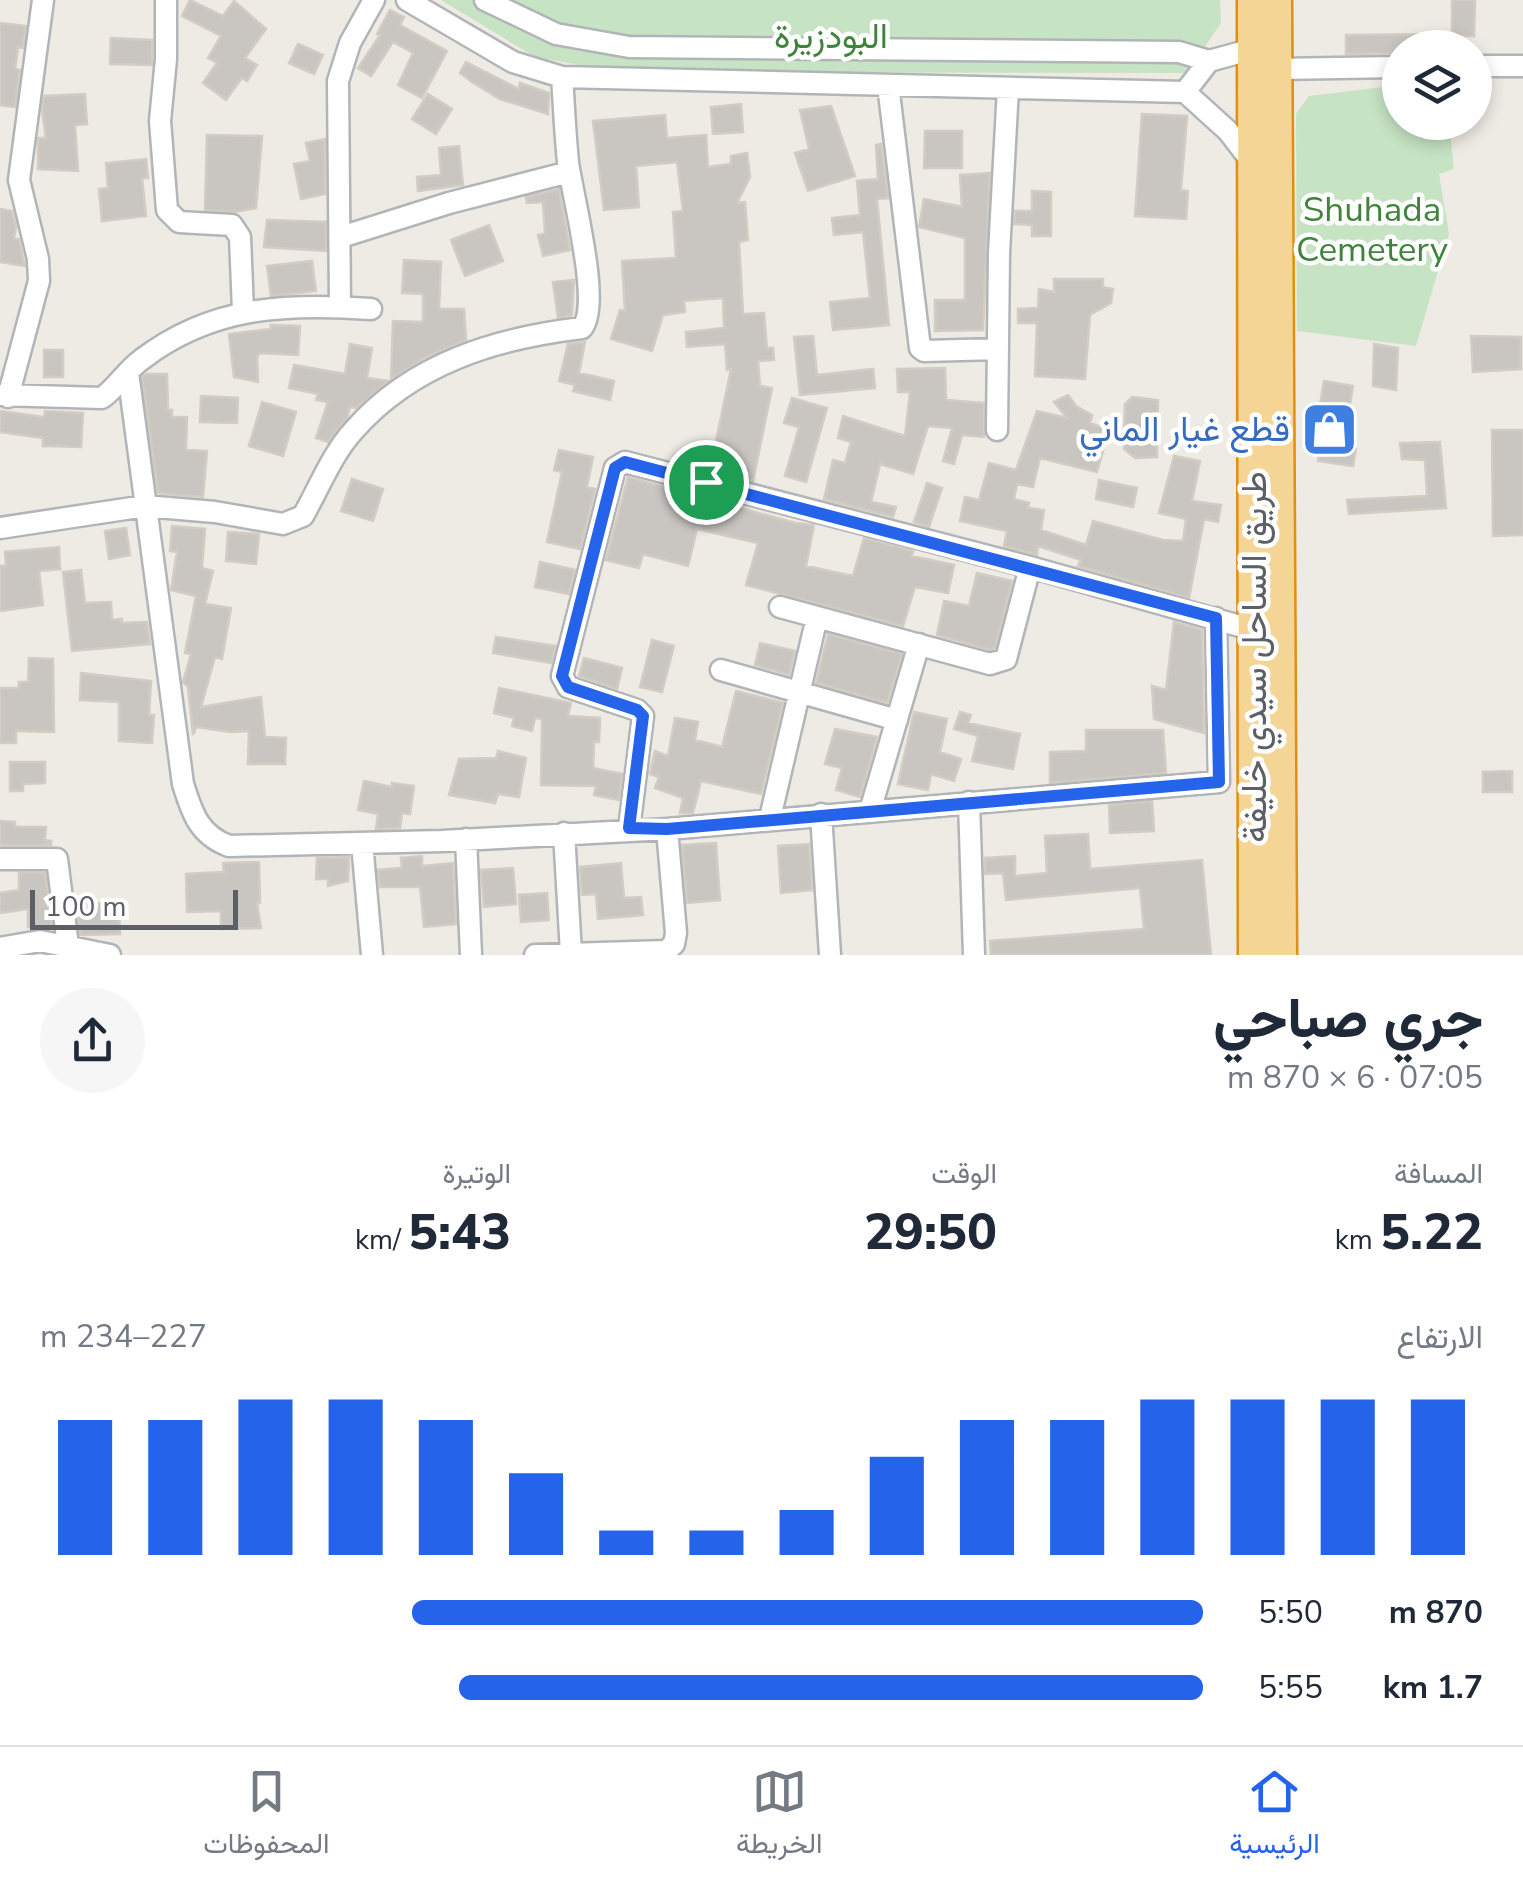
<!DOCTYPE html>
<html lang="ar">
<head>
<meta charset="utf-8">
<style>
	:root { --surface:#fff; --page:#f6f6f7; --text:#1f2937; --muted:#747a83; --line:#e0e1e3; --accent:#2563eb }
	body { margin:0; font-family:"Nunito Sans",Vazirmatn,sans-serif; background:var(--page); color:var(--text); direction:rtl; height:100vh; display:flex; flex-direction:column; font-size:38px; white-space:nowrap }
	* { box-sizing:border-box; margin:0 }
	p { font-size:32px; color:var(--muted) }
	.icon { flex:none; width:55px; height:55px; fill:none; stroke:currentColor; stroke-width:2; stroke-linecap:round; stroke-linejoin:round }
	.map { position:relative; height:955px; overflow:hidden; direction:ltr }
	.sheet { display:flex; flex-direction:column; background:var(--surface); flex:1 }
	.sheet>* { flex:none }
	.tools { position:absolute; left:1382px; top:30px; display:grid; gap:20px }
	.tools a { display:grid; place-items:center; width:110px; height:110px; border-radius:50%; background:var(--surface); box-shadow:0 5px 15px #0003; font-size:50px }
	.scale { position:absolute; left:30px; bottom:25px; width:208px; box-sizing:border-box; padding-left:10px; border:5px solid #5c6064; border-top:0; font-size:28px; line-height:35px; white-space:nowrap; color:#5c6064; -webkit-text-stroke:8px #fff; paint-order:stroke }
	.pin { position:absolute; display:grid; place-items:center; width:85px; height:85px; color:#fff; margin:-42px; border:5px solid #fff; border-radius:50%; box-shadow:0 2px 10px #0007 }
	.round { display:grid; place-items:center; flex:none; width:105px; height:105px; border-radius:52px; background:var(--page) }
	.summary { display:flex; align-items:center; justify-content:space-between; height:170px; padding:0 40px }
	h1 { font-size:55px; font-weight:800; line-height:75px }
	.stats { display:grid; grid-template-columns:repeat(3,1fr); gap:15px; height:170px; padding:10px 40px }
	.stats div { display:grid; align-content:center }
	.stats b { font-size:50px; font-weight:800 }
	.stats small { font-size:28px; font-weight:400 }
	.stats p { font-size:28px }
	.chart { height:280px; padding:20px 40px }
	.chart p { display:flex; justify-content:space-between }
	.chart svg { width:100%; height:180px; margin-top:10px; stroke:var(--accent); stroke-width:6 }
	ul { padding:0 40px; list-style:none; font-size:32px }
	li { display:grid; grid-template-columns:160px 120px 1fr; align-items:center; height:75px }
	li i { height:25px; border-radius:12px; background:var(--accent) }
	.tab-bar { display:flex; justify-content:space-around; align-items:center; height:140px; border-top:2px solid var(--line); background:var(--surface); font-size:28px; color:var(--muted) }
	.tab-bar a { display:grid; justify-items:center; gap:5px }
	.tab-bar .on { color:var(--accent) }
	.map>svg:first-child { display:block }
	.green { fill:#c6e3c3 }
	.building { fill:#c9c6c2; stroke:#d2ccc3; stroke-width:2.5 }
	.lines { fill:none; stroke-linecap:round; stroke-linejoin:round }
	.minor-casing { stroke:#b2b5b8; stroke-width:25 }
	.highway-casing { stroke:#e08f12; stroke-width:35 }
	.minor { stroke:#fff; stroke-width:20 }
	.highway { stroke:#f5d595; stroke-width:30 }
	.route-casing { stroke:#fff; stroke-width:20 }
	.route { stroke:#2563eb; stroke-width:12 }
	.labels { text-anchor:middle; dominant-baseline:central; stroke-width:9; stroke-linejoin:round; paint-order:stroke }
	.park-label { font-size:35px; fill:#3f833c; stroke:#fff }
	.shop-label { font-size:35px; fill:#366cbe; stroke:#fff; text-anchor:end }
	.street-label { font-size:35px; fill:#5c6064; stroke:#fff }
</style>
</head>
<body>
<div class="map">
<svg width="1523" height="955" viewBox="0 0 1523 955">
	<rect width="100%" height="100%" fill="#eeebe5"/>
	<path class="green" d="M441,0H1220L1221,23L1187,73L616,72L535,57Z
		M1400,85V122L1449,123L1454,169L1439,174L1449,234L1416,346L1297,331L1296,114L1309,96Z"/>
	<path class="building" d="M190,0L223,16L234,1L266,29L245,58L257,65L247,81L242,78L226,100L203,83L217,63L208,58L221,36L182,16Z
		M1452,0H1475L1474,36H1452Z
		M390,10L404,17L400,25L447,51L422,98L398,85L413,53L393,42L371,76L358,68L380,35L377,34Z
		M0,23L26,26L23,48L18,47L15,69L20,70L15,107L0,105Z
		M1447,34V48H1400V53L1346,54V35Z
		M111,38L152,40V65L110,64Z
		M298,44L323,55L314,74L289,63Z
		M466,62L519,89L520,83L549,93L548,114L500,99L472,82L460,73Z
		M85,94L87,124L75,125L78,171L38,169V138H46L42,110L44,96Z
		M428,94L452,109L436,134L412,119Z
		M741,104L743,132L713,134L711,107Z
		M831,106L855,176L808,191L795,153L809,149L800,110Z
		M1142,114L1187,116L1181,190L1188,191L1186,219L1135,216Z
		M665,115L667,138L706,135L708,167L731,164V156L747,153L750,177L737,203L745,202L748,240L739,242L743,314L764,313L767,348H773L774,360L758,361L760,386L772,388L753,481L710,470L731,369L727,370L725,344L687,347L686,332L724,328L723,298L684,301L685,312L663,315L652,351L611,339L620,310L625,311L622,261L676,258L673,212L683,211L677,162L636,166L639,207L604,210L593,121Z
		M925,131H962V168H924Z
		M207,135L262,136L256,208L235,212L205,210Z
		M325,139V194L301,199L294,164L310,161L306,143Z
		M881,144L888,198L877,199L889,325L833,330L830,302L870,298L863,232L834,235L832,218L860,215L857,181L878,179L876,145Z
		M459,146L463,185L418,191L417,177L441,175L439,148Z
		M146,159L148,178H142L146,216L102,221L99,189L108,188L106,163Z
		M990,173L983,330L935,331V300H965V238L919,227L924,199L962,207L960,175Z
		M559,189L570,250L543,256L538,235L545,233L543,202L527,203L526,197Z
		M1032,191L1051,192V236H1032V225L1014,224L1015,211H1032Z
		M0,209L12,211L16,227L14,238L19,239L25,266L0,262Z
		M267,220L326,222V251L264,247Z
		M489,225L503,261L465,276L451,240Z
		M404,260L441,262L439,309H464L466,340L424,358L391,379L393,321L423,322V294L402,293Z
		M312,261L316,291L271,296L267,266Z
		M1054,279H1103V287L1113,289L1111,303L1090,315L1085,379L1035,376L1037,323H1018V309L1038,308L1039,289L1054,292Z
		M574,280L572,315L558,318L553,282Z
		M271,325L300,326L298,355L260,353L257,356L258,382L234,377L229,334L271,329Z
		M813,336L817,375L873,369L875,388L800,395L794,337Z
		M1471,336L1521,337V369L1473,372Z
		M585,342L579,373L614,381L610,400L573,391L575,385L559,381L568,344Z
		M350,344L372,348L367,378L389,381L356,408L350,407L347,418L328,442L316,438L328,402L316,400L318,394L289,388L294,365L345,374Z
		M1374,344L1398,348L1396,390L1373,386Z
		M44,350H63V377H44Z
		M945,368L946,400L984,403V437L962,435L954,464L943,461L952,428L928,426L913,474L880,464L871,502L896,507L893,517L824,499L833,460L845,463L851,442L838,438L843,416L905,436L910,392H898L897,369Z
		M146,374H167L168,410H172V417H187L186,450L207,451L203,497L158,493L142,377Z
		M1324,381L1353,386L1343,447L1356,449L1353,466L1318,461L1324,424L1317,423Z
		M1068,395L1076,406L1092,415L1090,423L1109,430L1097,472L1040,458L1033,487L1017,484L1014,499L1029,503L1028,508L1044,510L1041,530L1086,545L1093,521L1163,540L1183,541L1186,519L1159,513L1174,456L1200,461L1192,501L1221,505L1218,522L1204,519L1189,598L1078,566L1081,560L1038,546L1037,555L1004,546L1007,531L960,521L965,497L979,500L989,463L1016,470L1037,411L1067,418L1054,402Z
		M201,396L238,398L237,423L200,422Z
		M1132,397L1158,400L1157,457L1135,458L1124,449L1125,404Z
		M792,398L827,408L806,482L785,476L799,427L784,423Z
		M262,402L296,412L283,456L249,446Z
		M0,411L44,417L45,411L83,413L81,447L43,446V438L0,432Z
		M1492,430H1523V535L1493,536Z
		M1440,442L1446,508L1349,514L1347,500L1427,496L1425,460L1402,459L1400,443Z
		M559,450L593,457L587,487L595,489L580,549L547,542L562,472L554,470Z
		M628,477L795,523L814,525L806,566L853,576L864,538L913,551L912,556L954,565L948,593L915,587L903,626L746,585L758,543L697,529L688,566L643,554L639,568L606,560Z
		M352,479L383,489L373,521L341,511Z
		M1099,480L1137,488L1133,507L1096,499Z
		M927,483L942,488L929,527L914,522Z
		M172,526L205,529L202,568L213,571L205,604L231,608L222,659L215,657L201,707L261,697L265,737L286,738L285,764H248L249,731L231,732L196,727L193,735L188,687L183,682L191,654L185,653L196,596L171,590L177,552L170,551Z
		M126,528L130,555L109,559L105,531Z
		M228,532L259,534L256,564L226,561Z
		M59,547L60,569L39,571L43,605L0,611V566H6L5,552Z
		M540,562L575,570L569,594L535,587Z
		M81,570L85,603L111,602L112,620L122,619V623L147,622L150,644L72,651L63,572Z
		M977,573L1012,581L995,648L990,650L937,635L944,601L969,606Z
		M1174,622L1202,630L1204,733L1154,719L1152,686L1166,690Z
		M828,634L902,654L887,703L816,683Z
		M496,637L556,646L551,663L493,653Z
		M652,640L674,646L662,692L640,687Z
		M760,643L795,651L789,675L755,665Z
		M29,658L53,659L54,732L16,731V743H0V688H19V682H28Z
		M584,658L622,668L617,689L579,676Z
		M81,673L151,681L149,715H154L152,743L119,741V702L80,700Z
		M499,688L571,703L568,716L600,718L599,742H594L593,768L622,774L619,800L594,795L596,786L541,785L542,719L535,718L532,731L512,726L514,718L494,713Z
		M736,691L783,703L761,794L701,781L693,813H680L683,798L655,788L659,777L650,774L655,751L668,756L675,718L698,722L695,740L722,747Z
		M914,712L947,719L940,752L961,759L954,781L931,774L928,790L898,784Z
		M960,712L971,715L968,723L1020,734L1013,769L972,761L978,736L954,729Z
		M835,729L877,737L860,797L836,790L842,768L825,764Z
		M1086,730H1163L1166,773L1050,783V752L1086,751Z
		M498,751L526,758L519,797L498,794L495,803L449,795L459,759L496,758Z
		M10,762H45V783L23,784V791H10Z
		M1512,771V792H1483V772Z
		M364,781L392,787V783L414,786L410,814L402,813L400,828L376,829L378,814L358,810Z
		M1152,801L1154,831L1110,833L1109,805Z
		M0,821L15,822V827H46L45,840L51,841V845H0Z
		M1088,834L1090,869L1202,860L1211,955H991L990,941L1144,929L1140,888L1006,900L1003,873L985,874V858L1015,856V876L1047,873L1045,836Z
		M716,843L720,900L687,903L682,845Z
		M809,844L812,890L781,893L778,846Z
		M422,856V866L453,863L456,924L424,927L420,887H380L378,870L402,868L401,858Z
		M349,857L348,881L328,886V879H316L317,858Z
		M259,862L260,903H257L261,928L221,929V911L187,912L186,874L224,872L223,863Z
		M621,863L624,898L641,897L643,915L598,919L596,894L582,895L580,867Z
		M513,868L516,904L484,907L481,870Z
		M19,873H45L52,927H28V909L0,913V893L19,890Z
		M547,893L549,920L521,922L519,895Z
		M119,903L120,934L80,935L76,904Z"/>
	<g class="lines">
		<defs>
			<path id="minor" d="M166,0V59L160,121L167,210L179,222L232,225L240,237L243,311
				M407,0L513,62L562,77L1185,92L1228,131L1254,165
				M485,0L556,34L629,47L1179,52L1209,61
				M1475,66H1523
				M1276,69L1400,67
				M888,85L920,348L924,351L998,349
				M1185,92L1209,61L1253,49
				M341,237L449,203L569,172
				M340,307L338,81L350,43L374,0
				M128,372L183,784C192,813 199,835 229,846L442,841L667,829L1219,782L1216,618
				M0,395L102,398C117,387 126,371 141,360C211,306 286,303 371,309
				M8,397L39,281L38,259L19,180L43,0
				M997,430L999,253L1008,88
				M0,528L145,506L215,512L283,524L303,516C319,488 332,454 354,430C413,363 497,338 582,328C602,305 572,194 568,162C565,133 564,105 562,77
				M780,607L990,664L1006,659L1030,567
				M721,670L897,720
				M969,802L974,955
				M870,811L919,644
				M821,814L830,955
				M770,818L817,617
				M629,829L643,716L637,710L568,687L562,676L615,468L625,462L1030,567L1254,630
				M564,833L571,953
				M466,839L471,955
				M362,843L372,955
				M0,859H57L68,946
				M0,948L40,941L110,955
				M535,955L666,951L674,944L676,933L667,829"/>
			<path id="highway" d="M1253,0L1254,955
				M1276,0L1281,955"/>
		</defs>
		<use href="#minor" class="minor-casing"/>
		<use href="#highway" class="highway-casing"/>
		<use href="#minor" class="minor"/>
		<use href="#highway" class="highway"/>
	</g>
	<g class="lines">
		<defs>
			<path id="route" d="M625,462L1216,618L1219,782L667,829L629,828L643,716L637,710L568,687L562,676L615,468Z"/>
		</defs>
		<use href="#route" class="route-casing"/>
		<use href="#route" class="route"/>
	</g>
	<defs>
		<symbol id="shop-square" viewBox="-11 -11 22 22"><rect x="-9" y="-9" width="18" height="18" rx="4" fill="#3f7fe0" stroke="#fff"/><path d="M-5-2.5h2.3a2.7 3.5 0 0 1 5.4 0H5L5.5 6h-11ZM-1.5-2.5h3a1.5 2.3 0 0 0-3 0Z" fill="#fff"/></symbol>
	</defs>
	<g fill-rule="evenodd">
		<use href="#shop-square" x="1298" y="398" width="63" height="63"/>
	</g>
	<g class="labels">
		<g class="park-label">
			<text x="831" y="36">البودزيرة</text>
			<text x="1372" y="209">Shuhada<tspan x="1372" dy="40">Cemetery</tspan></text>
		</g>
		<g class="shop-label">
			<text x="1290" y="429">قطع غيار الماني</text>
		</g>
		<g class="street-label">
			<text transform="translate(1254 657) rotate(-90)">طريق الساحل سيدي خليفة</text>
		</g>
	</g>
</svg>
<div class="tools">
<a><svg class="icon" aria-label="layers" viewBox="0 0 24 24"><path d="M12 4l9 5-9 5-9-5zM3 14l9 5 9-5"/></svg></a>
</div>
<div class="scale">100 m</div>
<div class="pin" style="left:706px;top:482px;background:#1e9e55"><svg class="icon" aria-label="arrive" viewBox="0 0 24 24"><path d="M6 21V4h12l-3 4 3 4H6"/></svg></div>
</div>
<section class="sheet">
<div class="summary"><div><h1>جري صباحي</h1><p>07:05 · 6 × 870 m</p></div><a class="round"><svg class="icon" aria-label="share" viewBox="0 0 24 24"><path d="M12 15V3M7 8l5-5 5 5M5 13v7h14v-7"/></svg></a></div>
<div class="stats">
<div><p>المسافة</p><b>5.22<small> km</small></b></div>
<div><p>الوقت</p><b>29:50</b></div>
<div><p>الوتيرة</p><b>5:43<small> /km</small></b></div>
</div>
<div class="chart"><p><span>الارتفاع</span>227–234 m</p>
<svg viewBox="0 0 160 44" preserveAspectRatio="none"><path d="M5 44V11M15 44V11M25 44V6M35 44V6M45 44V11M55 44V24M65 44V38M75 44V38M85 44V33M95 44V20M105 44V11M115 44V11M125 44V6M135 44V6M145 44V6M155 44V6"/></svg>
</div>
<ul>
<li><b>870 m</b>5:50<i style="width:68%"></i></li>
<li><b>1.7 km</b>5:55<i style="width:64%"></i></li>
</ul>
</section>
<nav class="tab-bar">
<a class="on"><svg class="icon" aria-label="home" viewBox="0 0 24 24"><path d="M3 11l9-7 9 7M6 9v11h12V9"/></svg>الرئيسية</a>
<a><svg class="icon" aria-label="map" viewBox="0 0 24 24"><path d="M3 6l6-2 6 2 6-2v14l-6 2-6-2-6 2zM9 4v14M15 6v14"/></svg>الخريطة</a>
<a><svg class="icon" aria-label="saved" viewBox="0 0 24 24"><path d="M7 4h10v16l-5-4-5 4z"/></svg>المحفوظات</a>
</nav>
</body>
</html>
